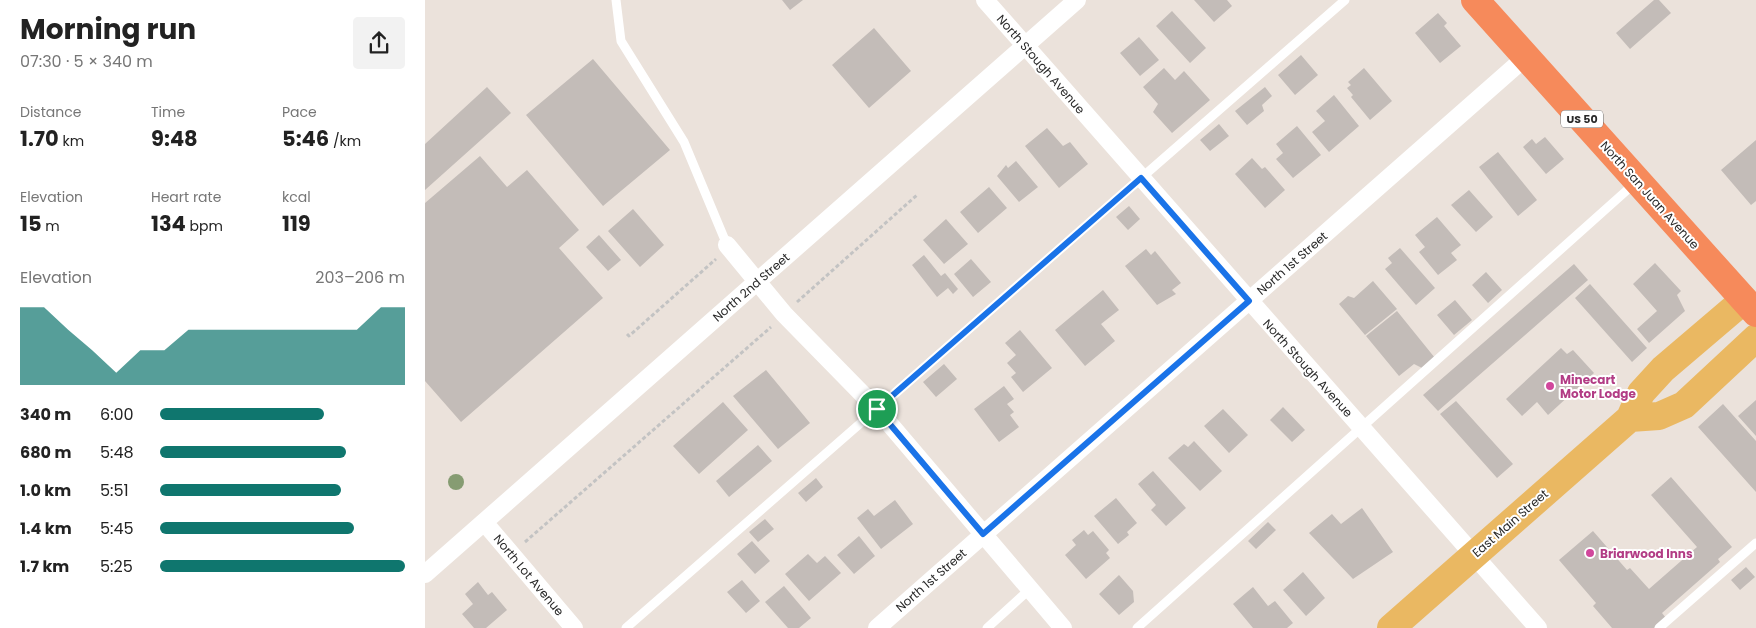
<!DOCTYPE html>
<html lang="en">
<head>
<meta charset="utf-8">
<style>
	:root { --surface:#fff; --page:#f2f2f2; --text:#222; --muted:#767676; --accent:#0f766e }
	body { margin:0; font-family:Poppins,sans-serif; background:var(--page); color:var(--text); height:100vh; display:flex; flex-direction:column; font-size:19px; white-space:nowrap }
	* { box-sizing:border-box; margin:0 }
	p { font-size:16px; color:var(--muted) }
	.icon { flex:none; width:28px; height:28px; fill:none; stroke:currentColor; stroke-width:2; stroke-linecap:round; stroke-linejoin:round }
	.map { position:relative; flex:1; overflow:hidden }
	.details { display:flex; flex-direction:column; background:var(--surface); width:425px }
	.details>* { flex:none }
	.pin { position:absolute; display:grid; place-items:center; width:42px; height:42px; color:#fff; margin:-21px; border:2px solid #fff; border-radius:50%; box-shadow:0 1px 5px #0007 }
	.round { display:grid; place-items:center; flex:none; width:52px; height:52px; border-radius:5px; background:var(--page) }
	.summary { display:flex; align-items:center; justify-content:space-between; height:85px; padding:0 20px }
	h1 { font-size:28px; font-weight:700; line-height:38px }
	.figures { display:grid; grid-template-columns:repeat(3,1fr); gap:8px; height:85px; padding:5px 20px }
	.figures div { display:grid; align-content:center }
	.figures b { font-size:21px; font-weight:700 }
	.figures small { font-size:14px; font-weight:400 }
	.figures p { font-size:14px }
	.chart { height:140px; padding:10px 20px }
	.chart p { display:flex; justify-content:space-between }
	.chart svg { width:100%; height:90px; margin-top:5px; fill:var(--accent); opacity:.7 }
	ul { padding:0 20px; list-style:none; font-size:16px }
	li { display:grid; grid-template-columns:80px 60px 1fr; align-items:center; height:38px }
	li i { height:12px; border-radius:6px; background:var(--accent) }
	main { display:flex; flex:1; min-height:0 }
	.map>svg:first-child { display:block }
	.building { fill:#c3bcb8 }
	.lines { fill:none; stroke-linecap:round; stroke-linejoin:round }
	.path { stroke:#c3c3c3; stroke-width:3; stroke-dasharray:4 2.5; stroke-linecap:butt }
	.lane { stroke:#fff; stroke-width:9 }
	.street { stroke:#fff; stroke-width:18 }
	.primary { stroke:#eab862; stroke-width:28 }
	.highway { stroke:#f68a5b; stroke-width:28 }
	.tree { fill:#869c72 }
	.route-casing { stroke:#fff; stroke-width:10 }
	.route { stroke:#1a73e8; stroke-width:6 }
	.hotel-dot { fill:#d1479c; stroke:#fff; stroke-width:2 }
	.labels { text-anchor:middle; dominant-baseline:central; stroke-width:4; stroke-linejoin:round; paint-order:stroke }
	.shield { fill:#fff; stroke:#696969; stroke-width:1 }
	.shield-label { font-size:11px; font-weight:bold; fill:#292929 }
	.street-label { font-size:12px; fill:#292929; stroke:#fff }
	.hotel-label { font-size:12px; font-weight:bold; fill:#b23c85; stroke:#fff; text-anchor:start }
</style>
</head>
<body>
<main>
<section class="details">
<div class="summary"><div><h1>Morning run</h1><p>07:30 · 5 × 340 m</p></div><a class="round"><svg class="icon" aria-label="share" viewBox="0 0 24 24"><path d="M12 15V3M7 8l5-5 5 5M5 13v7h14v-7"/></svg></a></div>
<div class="figures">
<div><p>Distance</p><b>1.70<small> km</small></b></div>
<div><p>Time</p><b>9:48</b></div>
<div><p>Pace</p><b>5:46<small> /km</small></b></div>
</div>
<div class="figures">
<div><p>Elevation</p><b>15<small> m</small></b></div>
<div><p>Heart rate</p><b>134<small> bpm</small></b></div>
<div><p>kcal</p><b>119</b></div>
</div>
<div class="chart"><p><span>Elevation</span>203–206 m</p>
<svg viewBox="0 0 160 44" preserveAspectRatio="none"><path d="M0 44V6L10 6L20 17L30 27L40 38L50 27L60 27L70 17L80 17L90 17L100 17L110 17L120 17L130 17L140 17L150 6L160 6V44z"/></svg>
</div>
<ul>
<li><b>340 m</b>6:00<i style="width:67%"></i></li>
<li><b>680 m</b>5:48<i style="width:76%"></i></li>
<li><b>1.0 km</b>5:51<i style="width:74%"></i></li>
<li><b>1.4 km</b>5:45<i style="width:79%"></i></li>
<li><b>1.7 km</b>5:25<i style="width:100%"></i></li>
</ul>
</section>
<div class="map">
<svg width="1331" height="628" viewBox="0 0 1331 628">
	<rect width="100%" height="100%" fill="#ebe2db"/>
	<path class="building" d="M357,0H378L365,10Z
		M769,0H802L807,6L789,22Z
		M1229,0H1234L1246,13L1205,49L1191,33Z
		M747,11L781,48L765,63L731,26Z
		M1013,13L1022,23L1019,26L1036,46L1015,63L990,33Z
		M449,28L486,71L444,108L407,65Z
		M714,37L734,60L715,76L695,53Z
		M876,55L893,75L870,95L853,75Z
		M168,59L245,150L178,206L101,115Z
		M739,68L750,80L759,71L785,100L747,133L728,112L733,104L718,87Z
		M939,68L967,101L945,120L926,97L928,95L922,88L926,85L923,82Z
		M62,87L86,113L0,190V144Z
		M840,87L847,96L837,105L839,111L822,125L810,111Z
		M909,95L934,126L904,152L887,132L900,121L891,111Z
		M794,124L804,136L785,151L775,140Z
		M872,126L896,155L868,178L851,159L858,153L851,144Z
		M622,128L638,146L645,142L663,164L634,188L600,146Z
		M1120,137L1139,159L1121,174L1098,147L1107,139L1111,144Z
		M1331,140V201L1326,205L1296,170Z
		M1073,152L1112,200L1093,216L1054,167Z
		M55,156L82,187L102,170L154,230L134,248L178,298L36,422L0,381V203Z
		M827,158L837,169L840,167L860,190L840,208L810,174Z
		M591,161L613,187L594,202L572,176L581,165L583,168Z
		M564,187L582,208L553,233L535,212Z
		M1044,190L1068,217L1051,232L1026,205Z
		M704,206L715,219L703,230L691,217Z
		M208,209L239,245L215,267L183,231Z
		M1012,217L1036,245L1026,253L1032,260L1013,275L994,252L1000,247L990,235Z
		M521,219L543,244L519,264L498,240Z
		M174,235L196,260L183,271L161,247Z
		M975,248L1010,288L991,305L960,269L967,263L963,258Z
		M721,249L726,255L730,251L756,283L747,290L751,294L732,305L700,266Z
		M499,255L516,276L520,273L533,289L528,294L523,288L512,297L487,265Z
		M546,259L566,282L548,297L529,274Z
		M1230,263L1256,291L1252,295L1260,311L1224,343L1212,329L1232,311L1208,284Z
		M1149,264L1163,280L1013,411L998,395Z
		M1061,272L1077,290L1063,303L1047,285Z
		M948,281L972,309L940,335L914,304L923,296L929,298Z
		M1165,284L1222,348L1207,362L1150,298Z
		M678,290L694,310L676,324L690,341L660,366L630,330Z
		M1030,300L1047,320L1029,335L1012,315Z
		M972,311L1010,358L997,368L989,364L974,376L941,336Z
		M595,330L627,368L598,392L586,377L591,373L582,363L591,355L580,343Z
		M1136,348L1142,354L1148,350L1169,373L1123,415L1112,402L1097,416L1081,399Z
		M519,364L532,379L511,397L498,382Z
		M341,370L385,423L353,449L308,396Z
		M579,386L589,399L582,404L589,412L585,415L594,427L574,442L549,409Z
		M1331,400V436L1313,416Z
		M1031,401L1088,464L1072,478L1015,414Z
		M298,402L323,430L274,474L248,446Z
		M1298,404L1331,441V492L1273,427Z
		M858,407L880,430L867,442L845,420Z
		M798,409L823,435L804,453L779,426Z
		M769,441L797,471L775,491L743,458L759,444L763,447Z
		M333,445L347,461L304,497L291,481Z
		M728,471L761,508L741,526L726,510L731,505L713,484Z
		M1246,477L1307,547L1293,559L1295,562L1237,613L1241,618L1229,628H1187L1168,606L1171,603L1134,560L1168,531L1202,570L1205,568L1224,589L1272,547L1226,495Z
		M391,478L398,487L381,502L373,493Z
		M691,498L712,523L702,532L704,535L693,544L669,516Z
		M470,500L488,524L456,549L432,518L443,509L449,516Z
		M937,508L968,552L928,579L884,533L907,514L916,524Z
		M340,519L349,529L333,542L324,532Z
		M843,522L851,530L831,549L823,541Z
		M659,530L663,535L668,531L684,550L681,553L685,558L661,579L640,555L651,545L647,540Z
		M434,536L450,556L429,574L412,555Z
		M327,541L345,561L330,574L312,554Z
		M383,554L392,563L400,556L416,573L384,601L360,574Z
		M1321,567L1330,577L1315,590L1306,580Z
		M878,572L900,598L881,616L858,590Z
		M694,575L708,591L709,602L694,615L674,594Z
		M317,580L335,601L321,613L302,592Z
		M53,582L63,595L67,592L82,610L61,628H49L37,614L48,604L40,594Z
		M359,586L386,618L374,628H363L340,602Z
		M828,587L843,606L850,601L868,623L862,628H828L808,604Z"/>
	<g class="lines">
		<path class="path" d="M372,302L492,195
			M202,334L204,336L291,259
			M100,542L346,327"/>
		<path class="lane" d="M191,0L196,41L259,142L302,245
			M201,628L920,0
			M562,628L605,589
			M712,628L1210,183
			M1234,628L1331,543"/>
		<path class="street" d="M560,0L1113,628
			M302,245L359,314L452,409L638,628
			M59,522L149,628
			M0,574L652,0
			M452,628L1102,56"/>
		<path class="primary" d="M1205,418L1234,416L1259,405L1331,338
			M966,628L1205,418L1216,393L1238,369L1319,300"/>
		<path class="highway" d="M1050,0L1331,313"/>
	</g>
	<circle class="tree" cx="31" cy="482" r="8"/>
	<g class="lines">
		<defs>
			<path id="route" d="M716,178L824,301L558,534L452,409Z"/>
		</defs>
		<use href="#route" class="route-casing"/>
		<use href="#route" class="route"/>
	</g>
	<g class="hotel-dot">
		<circle cx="1125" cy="386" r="5"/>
		<circle cx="1165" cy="553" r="5"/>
	</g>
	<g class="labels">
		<rect class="shield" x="1136" y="110.5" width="42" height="17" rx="4"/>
		<g class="shield-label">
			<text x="1157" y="119">US 50</text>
		</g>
		<g class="street-label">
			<text transform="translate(616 64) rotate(49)">North Stough Avenue</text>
			<text transform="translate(1225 195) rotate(48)">North San Juan Avenue</text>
			<text transform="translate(867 263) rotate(-41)">North 1st Street</text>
			<text transform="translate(326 287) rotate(-41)">North 2nd Street</text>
			<text transform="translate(883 368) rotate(48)">North Stough Avenue</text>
			<text transform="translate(1085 523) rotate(-41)">East Main Street</text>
			<text transform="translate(104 575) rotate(50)">North Lot Avenue</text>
			<text transform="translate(506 580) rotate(-41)">North 1st Street</text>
		</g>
		<g class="hotel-label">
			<text x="1135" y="379">Minecart<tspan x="1135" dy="14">Motor Lodge</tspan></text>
			<text x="1175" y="553">Briarwood Inns</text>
		</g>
	</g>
</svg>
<div class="pin" style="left:452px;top:409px;background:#1e9e55"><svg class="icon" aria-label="arrive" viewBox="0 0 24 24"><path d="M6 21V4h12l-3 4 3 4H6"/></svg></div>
</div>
</main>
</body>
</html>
